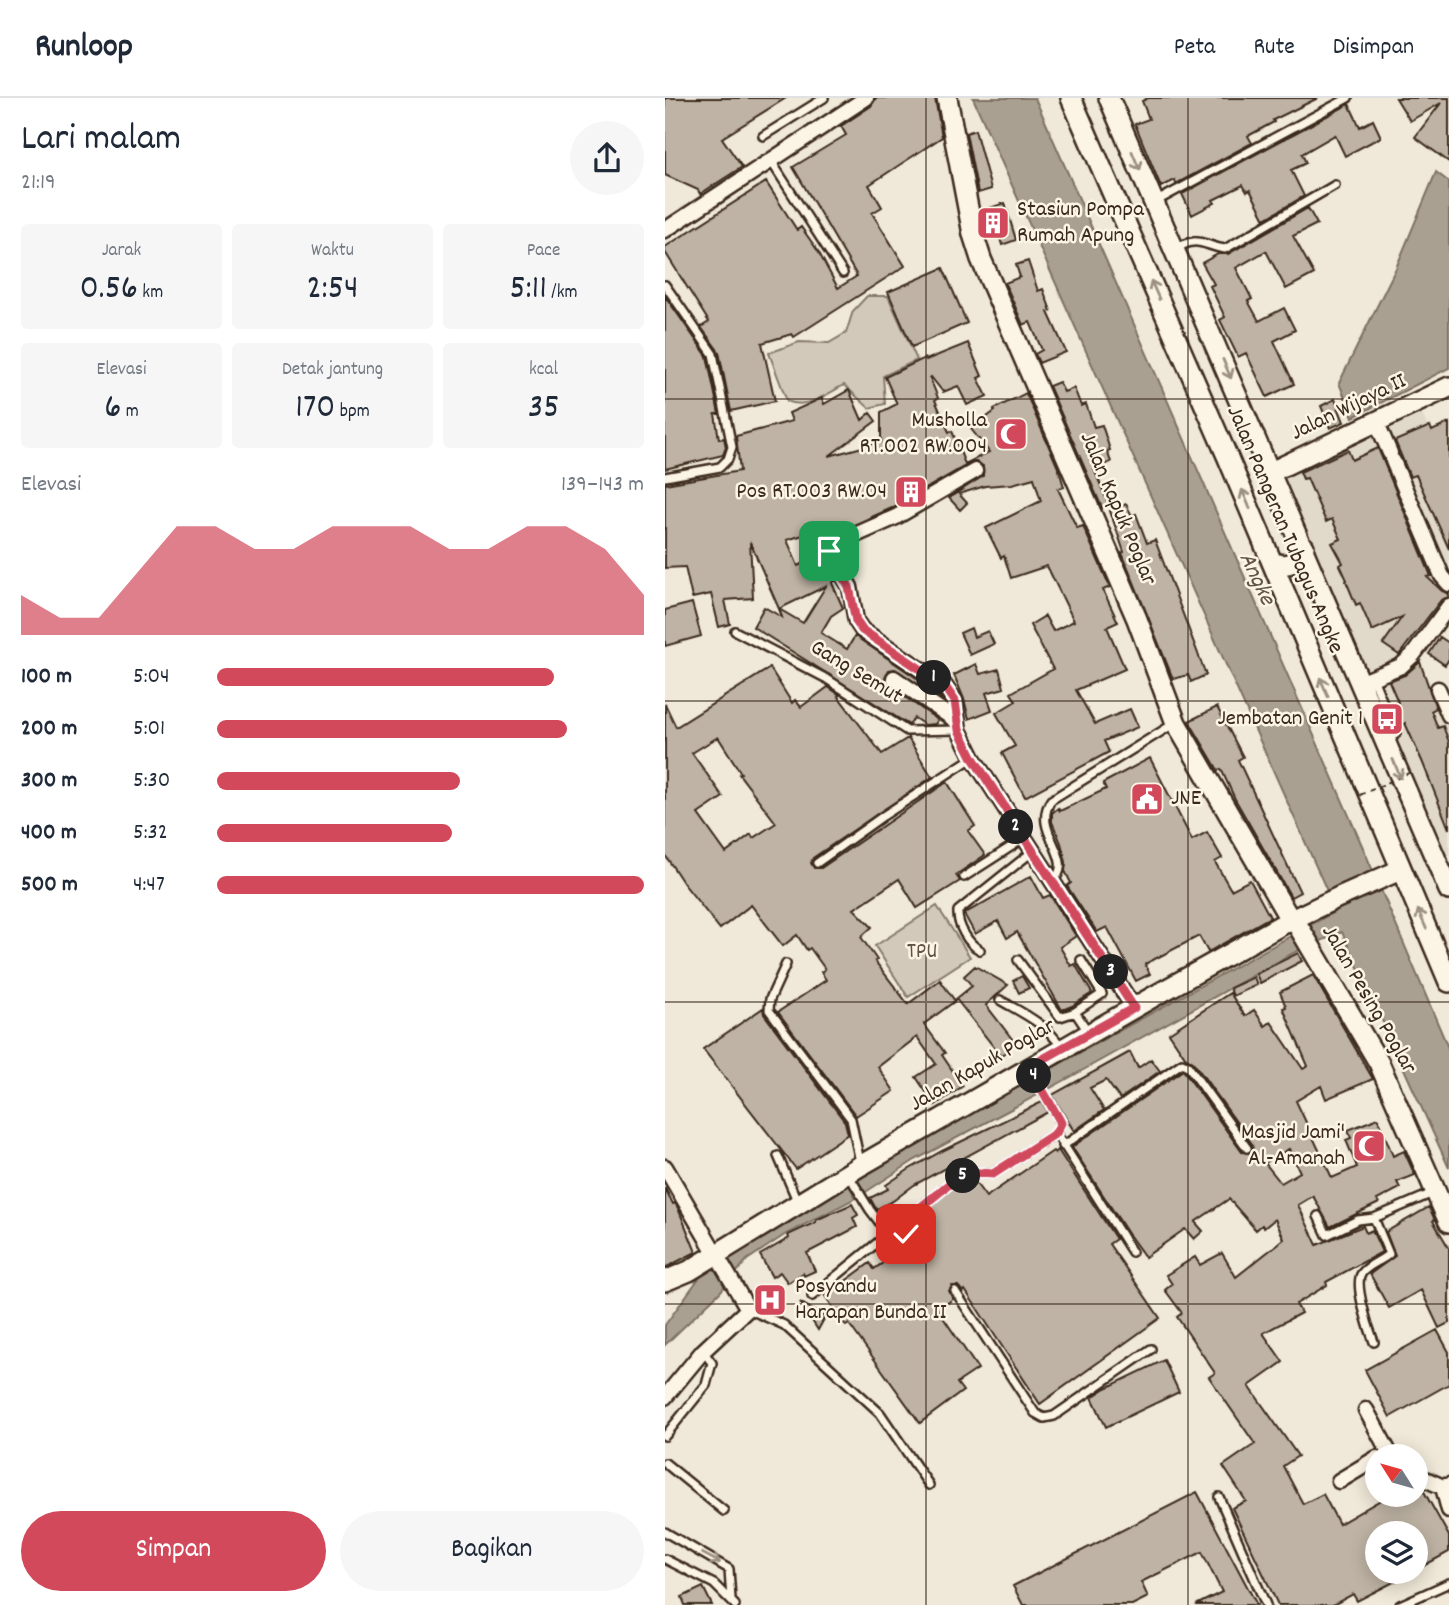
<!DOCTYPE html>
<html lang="id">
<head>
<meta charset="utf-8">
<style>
	:root { --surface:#fff; --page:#f6f6f7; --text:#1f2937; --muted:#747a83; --line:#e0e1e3; --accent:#d1495b }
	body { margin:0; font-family:Dekko,sans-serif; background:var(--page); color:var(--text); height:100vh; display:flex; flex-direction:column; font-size:26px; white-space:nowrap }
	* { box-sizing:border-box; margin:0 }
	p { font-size:23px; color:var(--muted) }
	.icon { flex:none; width:38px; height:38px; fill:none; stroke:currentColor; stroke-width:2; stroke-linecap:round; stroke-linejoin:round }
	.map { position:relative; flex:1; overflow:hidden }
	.side { display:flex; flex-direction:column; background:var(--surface); width:665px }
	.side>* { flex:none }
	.needle { width:46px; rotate:307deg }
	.tools { position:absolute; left:700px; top:1346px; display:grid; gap:14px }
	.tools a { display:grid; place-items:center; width:63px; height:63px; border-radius:50%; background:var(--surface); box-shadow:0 4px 18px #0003; font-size:35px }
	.pin { position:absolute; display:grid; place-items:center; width:60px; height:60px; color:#fff; margin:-30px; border-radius:14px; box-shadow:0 4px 10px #0006 }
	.km { position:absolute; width:35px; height:35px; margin:-18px; border-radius:50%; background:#222; color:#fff; font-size:19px; line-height:35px; text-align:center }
	.round { display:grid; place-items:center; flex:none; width:74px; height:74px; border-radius:37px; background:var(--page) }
	.overview { display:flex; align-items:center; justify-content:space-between; height:119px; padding:0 21px }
	h1 { font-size:38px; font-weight:600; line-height:52px }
	.figures { display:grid; grid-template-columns:repeat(3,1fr); gap:10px; height:119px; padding:7px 21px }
	.figures div { display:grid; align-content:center; border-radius:7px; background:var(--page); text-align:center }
	.figures b { font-size:35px; font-weight:600 }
	.figures small { font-size:19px; font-weight:400 }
	.figures p { font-size:19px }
	.chart { height:196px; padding:14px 21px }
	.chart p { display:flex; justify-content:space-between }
	.chart svg { width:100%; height:126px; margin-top:7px; fill:var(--accent); opacity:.7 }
	.action { display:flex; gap:14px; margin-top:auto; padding:14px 21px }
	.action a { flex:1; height:80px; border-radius:42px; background:var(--accent); color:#fff; font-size:28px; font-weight:600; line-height:80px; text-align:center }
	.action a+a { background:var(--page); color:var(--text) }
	ul { padding:0 21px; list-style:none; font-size:23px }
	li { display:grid; grid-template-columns:112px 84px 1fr; align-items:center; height:52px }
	li i { height:18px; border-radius:9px; background:var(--accent) }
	header { display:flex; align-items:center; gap:42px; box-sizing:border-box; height:98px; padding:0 35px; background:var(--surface); border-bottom:2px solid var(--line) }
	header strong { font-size:33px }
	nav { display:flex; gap:38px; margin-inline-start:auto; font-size:24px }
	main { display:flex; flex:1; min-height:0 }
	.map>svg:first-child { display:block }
	.built { fill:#e1d9c9 }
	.green { fill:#d2c9ba; stroke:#867a6c; stroke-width:2 }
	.water { fill:#aaa091; stroke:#7e7163; stroke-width:2 }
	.building { fill:#beb3a4; stroke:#3b2a1e; stroke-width:2; fill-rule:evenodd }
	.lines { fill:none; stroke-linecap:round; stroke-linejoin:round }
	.lane-casing { stroke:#3b2a1e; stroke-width:12 }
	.street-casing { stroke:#3b2a1e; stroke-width:19 }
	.secondary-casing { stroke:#3b2a1e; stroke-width:24 }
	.lane { stroke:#fcf5e5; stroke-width:7 }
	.street { stroke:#fcf5e5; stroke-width:14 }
	.secondary { stroke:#fcf5e5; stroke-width:19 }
	.path-bridge { stroke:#3b2a1e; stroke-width:2; stroke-dasharray:5 5; stroke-linecap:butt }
	.oneway { stroke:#9c9082 }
	.route-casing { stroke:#fff; stroke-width:14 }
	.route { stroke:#d1495b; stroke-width:9 }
	.grid { fill:none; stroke:#3b2a1e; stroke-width:2; stroke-opacity:0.55 }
	.labels { text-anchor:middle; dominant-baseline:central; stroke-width:5; stroke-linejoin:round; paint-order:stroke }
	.poi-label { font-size:23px; fill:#3b2a1e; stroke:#fcf5e5; text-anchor:end }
	.street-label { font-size:23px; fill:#3b2a1e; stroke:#fcf5e5 }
	.park-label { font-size:23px; fill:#615245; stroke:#fcf5e5 }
	.water-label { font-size:24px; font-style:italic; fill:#625346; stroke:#fcf5e5 }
</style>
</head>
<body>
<header>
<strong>Runloop</strong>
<nav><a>Peta</a><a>Rute</a><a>Disimpan</a></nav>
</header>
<main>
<section class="side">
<div class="overview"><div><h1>Lari malam</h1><p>21:19</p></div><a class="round"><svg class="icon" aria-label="share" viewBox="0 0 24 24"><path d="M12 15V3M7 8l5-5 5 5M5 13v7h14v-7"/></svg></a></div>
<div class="figures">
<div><p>Jarak</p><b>0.56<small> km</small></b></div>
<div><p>Waktu</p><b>2:54</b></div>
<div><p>Pace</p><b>5:11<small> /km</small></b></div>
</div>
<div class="figures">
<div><p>Elevasi</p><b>6<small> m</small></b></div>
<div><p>Detak jantung</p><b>170<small> bpm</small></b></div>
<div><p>kcal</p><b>35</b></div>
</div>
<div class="chart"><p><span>Elevasi</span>139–143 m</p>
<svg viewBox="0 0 160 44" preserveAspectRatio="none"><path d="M0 44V30L10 38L20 38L30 22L40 6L50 6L60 14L70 14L80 6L90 6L100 6L110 14L120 14L130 6L140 6L150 14L160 30V44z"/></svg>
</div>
<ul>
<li><b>100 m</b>5:04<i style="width:79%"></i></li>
<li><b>200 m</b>5:01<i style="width:82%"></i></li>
<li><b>300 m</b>5:30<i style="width:57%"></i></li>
<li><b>400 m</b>5:32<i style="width:55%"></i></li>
<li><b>500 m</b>4:47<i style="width:100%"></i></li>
</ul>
<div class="action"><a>Simpan</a><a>Bagikan</a></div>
</section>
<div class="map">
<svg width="784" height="1507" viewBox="0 0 784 1507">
	<rect width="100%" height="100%" fill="#f0e9d9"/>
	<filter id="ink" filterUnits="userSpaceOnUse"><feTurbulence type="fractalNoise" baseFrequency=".0143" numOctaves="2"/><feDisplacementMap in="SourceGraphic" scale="14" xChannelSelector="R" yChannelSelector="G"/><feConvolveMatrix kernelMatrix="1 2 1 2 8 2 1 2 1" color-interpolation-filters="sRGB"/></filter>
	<g filter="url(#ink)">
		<path class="built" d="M757,316L784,378V507L751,552L784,632V770L618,381Z"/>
		<path class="green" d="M202,198H223L252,262L218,278L220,306L204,310L179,287C161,296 142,312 122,303L104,255L134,244L164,245L181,235L188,213Z
			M272,808L305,859L243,899L210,848Z"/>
		<path class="water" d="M308,0H370L699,752L784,952V1070L677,834L632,853L393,986L250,1062L193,1099L121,1136L82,1162L55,1194L0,1247V1227L37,1176L56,1164L181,1084L671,813Z
			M771,74L784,84V270L688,319L674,285L731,170Z"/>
		<path class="building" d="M0,0H121L57,40L77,69L35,96L33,92L0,77Z
			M211,0H270L277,39L204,87L217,109L207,115L240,168L129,239L127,236L97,245L110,303L66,313L54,254L36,229L44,224L0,154V149L101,84L132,132L136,129L153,153L173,190L192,178L128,69L181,37L176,28L206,8Z
			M483,0H653L608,22L609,24L583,38L587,45L511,86L510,82L496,89L470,26L484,21L477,3Z
			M731,0H784V64L750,39L776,5L745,23Z
			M684,6L695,29L708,22L716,39L680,58L670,37L637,56L641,65L626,72L639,98L600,121L585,92L582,94L578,87L548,102L550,105L527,117L517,96Z
			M310,32L326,91L313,95L301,35Z
			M340,105L351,142L337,147L333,134L321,138L316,113Z
			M643,110L652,126L628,138L649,176L621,191L601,153L571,170L587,201L583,203L594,223L619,210L630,232L609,243L629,286L602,299L581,255L573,259L555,222L560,219L545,188L549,186L537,165L553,156H563Z
			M363,163L373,193L378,191L386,213L383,214L401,254L374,265L370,256L377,252L365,224L358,227L340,185L355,179L351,167Z
			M278,170L302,225L247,249L223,194Z
			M0,198L42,258L54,316H50L54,341L59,340L61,349L58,357L0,371Z
			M303,245L317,278L313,280L322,298L302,307L293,288L278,294L266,279L265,280L273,300L270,302L284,334L287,333L300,366L324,354L306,331L330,313L329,311L361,295L394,372L399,389L393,391L412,430L418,428L445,489L438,492L453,524L442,529L460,571L411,592L430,626L465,611L473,629L439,643L444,654L360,699L337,655L350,648L331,615L351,603L346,595L388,571L365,527L380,518L388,533L409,523L382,468L346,480L339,458L336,460L321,430L376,403L369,380L347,386L320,388L294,396L302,405L295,412L284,400L318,378V368L309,363L227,410L166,437L157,447L151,433L122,442L133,468L155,457L170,483L167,485L178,510L166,518L156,535L182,551L190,538L272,594L277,602L230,571L224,572L220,579L224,588L273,622L270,626L260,627L249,620L244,627L88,529L99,509L117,519L114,511L138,525L161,488L114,511L85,444L88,500L60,502L65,526L54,529L46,496L27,500L20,469L0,470V386L75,373L71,338L127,323L124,315L157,300L159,306L184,292L197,322L205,315L211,323L164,358L216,344V314L232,306L220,279L260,260L261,262Z
			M394,284L399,294L409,290L416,308L421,306L429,329L437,327L445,352L442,353L446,364L429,371L444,407L437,410L384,288Z
			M670,301L679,324L665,330L656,308Z
			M784,325V451L751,377L745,379L730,343L765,328L767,333Z
			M713,350L766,478L762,479L777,493L784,496V499L776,502L734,557L718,546L737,519L707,533L695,505L691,507L681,483L682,482L675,467L678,465L667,445L676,441L667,421L661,424L642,380L638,381L635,374L683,352L687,362Z
			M461,406L467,418L471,416L482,445L490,442L541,577L526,584L523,577L508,581L457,455L459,454L445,413Z
			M27,505L36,538L0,548V512Z
			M306,530L309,539L323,533L329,546L305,557L295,535Z
			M775,539L784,545V561L780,567L764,556Z
			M755,564L771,610L766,613L773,630L778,628L784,644V731L757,663L740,625L737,627L727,607L733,604L724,583L740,577Z
			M311,566L315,576L334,571L339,590L321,595L327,612L304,621L299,601L289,577Z
			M105,570L127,605L130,602L136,609L163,589L175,597L173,598L217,656L243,640L267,679L148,760L146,765L149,770H156L282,684L310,728L303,733L320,757L291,777L295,783L252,810L234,781L189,811L207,829L196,839L212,862L210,863L243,906L275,882L290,903L259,926L280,955L277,957L298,988L270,1007L251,979L271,966L252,939L213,969L229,993L191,1018L113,914L161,882L156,874L160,871L145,850L142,852L132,837L118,848L86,807L55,831L19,786L0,757V606L11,629ZM53,639L76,675L74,676L111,725L88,740L86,736L61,755L33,716L58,699L27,655Z
			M552,609L578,659L573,662L635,794L626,799L570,701L556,671L553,672L524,623Z
			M485,660L527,742L542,734L557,760L550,764L566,792L585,782L605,819L543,854L534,838L480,866L485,876L471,883L442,829L432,834L402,788L406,785L400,773L401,764L396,745L387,724V715L393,710L395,713L441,691L438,685Z
			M366,778L378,800L385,797L411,838L395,849L406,868L410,866L427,895L407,908L397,912L352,834L342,840L333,823L310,836L299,816Z
			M633,855L637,863L595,885L591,876Z
			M310,868L343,887L321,907L351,946L336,958L291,901L307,888L299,878Z
			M648,877L708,981L661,1001L656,988L631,1003L667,1080L692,1069L681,1042L686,1040L683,1032L713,1020L728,1058L739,1053L750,1077L732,1084L735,1090L712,1102L714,1105L665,1129L648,1098L633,1107L652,1147L698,1128L701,1135L707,1132L717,1154L661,1184L662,1187L631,1206L636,1215L598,1235L618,1264L584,1288L633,1358L618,1368L638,1406L658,1396L674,1426L726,1396H751V1387L757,1390L784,1438V1454L751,1472V1435H712V1474H748L692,1503L688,1496L668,1507H613L567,1410L581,1403L558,1368L590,1346L544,1279L550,1275L512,1219L517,1215L500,1192L507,1186L501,1177L530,1159L535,1167L557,1155L571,1179L619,1141L610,1121L599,1130L597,1127L591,1132L564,1101L530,1124L538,1133L529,1141L520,1131L480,1159L462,1134L407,1049L518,972L577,1054L585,1055L588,1052L587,1046L528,964L520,959L504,935L565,895L580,918L589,912L600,928L606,924L638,971L643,968L618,910L621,909L615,894ZM624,1051L635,1074L616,1085L600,1065Z
			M357,878L364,890L354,895L348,883Z
			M589,879L592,887L568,898L565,890Z
			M98,910L99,916L180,1024L183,1036L131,1071L38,951Z
			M465,954L473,970L486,961L495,973L455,1001L441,982L425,990L439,1012L409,1033L387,997Z
			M377,1004L383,1014L249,1087L228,1103L212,1111L210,1109L205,1100L223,1091L221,1087L243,1072L277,1053Z
			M393,1052L451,1141L444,1146L495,1220L375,1306L300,1192L298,1194L293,1188H287L284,1193L288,1201L273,1212L313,1271L292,1285L298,1293L255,1325L184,1226L181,1228L160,1198L205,1165L209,1171L248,1144L257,1145L258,1137L265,1133L255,1117L291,1088L307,1080L321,1099L388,1053L390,1055Z
			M0,1090L8,1106L10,1105L13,1110L31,1154L0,1170Z
			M187,1106L193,1117L188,1120L192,1129L142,1155L150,1173L139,1178L138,1175L123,1185L115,1174L107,1179L95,1157L124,1140L123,1137L151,1124V1122Z
			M764,1109L770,1122L768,1123L784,1150V1225L774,1230L756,1192L724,1210L705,1176L730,1158L721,1134Z
			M106,1192L115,1204L104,1212L95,1200Z
			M135,1204L160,1219L153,1232Z
			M772,1232L784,1254V1286L725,1319L700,1272Z
			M499,1262L514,1294L441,1329L427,1299L441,1290Z
			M532,1394L592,1507H531L557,1494L537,1454L476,1484L483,1499L467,1507H358L348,1488Z
			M38,1489L47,1507H20L17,1499Z"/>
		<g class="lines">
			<defs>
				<path id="lane" d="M98,38L159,0
					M106,63L178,175
					M490,104L683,0
					M510,152C531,136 539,148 560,151L670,87
					M0,187L48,256L67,349L63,361L55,369L0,379
					M70,533L162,581L242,633L293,632
					M708,580L721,612L709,617
					M721,643L727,641L731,635L721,612
					M152,765L218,718L307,660
					M299,779L358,741
					M387,784C414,760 365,735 386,702L510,625
					M315,852C303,846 292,827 293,813L367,754
					M353,862L395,919L410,914
					M416,862L437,896L410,914L424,935
					M121,866L105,901L104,912L186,1021L195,1064
					M335,902C359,916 382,926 397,950
					M366,973L394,1021L396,1025L391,1035L467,1154
					M398,1048L517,965L523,968L582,1050
					M113,1058L133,1105
					M183,1076L205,1112L223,1136L247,1137L253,1140
					M653,1118L662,1137L693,1122L709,1120
					M290,1193L370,1315L379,1320L389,1318L486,1251
					M147,1198L288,1083L305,1074L328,1076L391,1035
					M83,1211L119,1227L215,1315L264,1387
					M709,1244C704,1231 688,1185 697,1175C703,1167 716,1163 724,1156L709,1120L770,1094
					M0,1338L41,1287L47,1265L38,1253
					M0,1365L59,1413
					M554,1399L601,1507
					M0,1434L64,1471L66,1501
					M0,1461L49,1486L70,1507
					M735,1507L784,1485"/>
				<path id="street" d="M0,132L201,0
					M712,325L725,355
					M728,363L777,478L784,486
					M310,373L231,419L170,446L164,453L185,489L191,523L197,532L279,587L290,603L294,632L308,660L469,910
					M229,580L293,624
					M695,585L736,568L748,557L784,508
					M773,591L784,617
					M0,1069L83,1211L38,1253L0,1299
					M701,1312L726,1358
					M751,1377L778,1389
					M674,1383L712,1360
					M784,1387L778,1389L784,1412"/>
				<path id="secondary" d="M282,0L308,136L316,161L472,521L511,625L626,823
					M406,0L563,360L784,884
					M444,0L784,792
					M606,374L784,289
					M607,464C624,471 631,464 639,449
					M629,821L714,965L784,1124
					M0,1183L24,1173L195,1068L486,900L618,826L674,799L735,772"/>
			</defs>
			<use href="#lane" class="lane-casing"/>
			<use href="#street" class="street-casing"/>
			<use href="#secondary" class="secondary-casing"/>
			<use href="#lane" class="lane"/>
			<use href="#street" class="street"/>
			<use href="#secondary" class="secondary"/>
			<path class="path-bridge" d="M695,697L746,674"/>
		</g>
		<defs><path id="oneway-shaft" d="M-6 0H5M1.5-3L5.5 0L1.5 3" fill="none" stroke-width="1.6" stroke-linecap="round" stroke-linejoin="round" transform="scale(1.75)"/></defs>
		<g class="oneway">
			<use href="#oneway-shaft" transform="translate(471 63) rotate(67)"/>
			<use href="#oneway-shaft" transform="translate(490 192) rotate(-114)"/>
			<use href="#oneway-shaft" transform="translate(562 271) rotate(67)"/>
			<use href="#oneway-shaft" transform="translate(581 401) rotate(-113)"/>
			<use href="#oneway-shaft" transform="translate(659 589) rotate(-113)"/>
			<use href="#oneway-shaft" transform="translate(732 671) rotate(67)"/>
			<use href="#oneway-shaft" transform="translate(757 821) rotate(-114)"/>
			<use href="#oneway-shaft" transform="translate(46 1460) rotate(28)"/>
		</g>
	</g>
	<g class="lines" filter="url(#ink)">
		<defs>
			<path id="route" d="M164,453L184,489L191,523L197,532L279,587L290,603L294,632L308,660L469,910L364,969L394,1021L396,1025L391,1035L328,1076L304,1074L288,1083L223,1136H241"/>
		</defs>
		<use href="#route" class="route-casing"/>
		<use href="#route" class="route"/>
	</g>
	<path class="grid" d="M261,0V1507M523,0V1507M0,301H784M0,603H784M0,904H784M0,1206H784"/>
	<defs>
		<symbol id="building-square" viewBox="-11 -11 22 22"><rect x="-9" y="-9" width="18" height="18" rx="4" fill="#d1495b" stroke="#fcf5e5"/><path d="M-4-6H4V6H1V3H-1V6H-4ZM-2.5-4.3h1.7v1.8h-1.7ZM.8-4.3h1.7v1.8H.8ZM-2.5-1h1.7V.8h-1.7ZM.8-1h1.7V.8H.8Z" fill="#fff"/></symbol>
		<symbol id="mosque-square" viewBox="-11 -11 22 22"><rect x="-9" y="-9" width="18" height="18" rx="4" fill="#d1495b" stroke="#fcf5e5"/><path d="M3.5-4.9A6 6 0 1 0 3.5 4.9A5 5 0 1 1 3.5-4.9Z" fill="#fff"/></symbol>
		<symbol id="bus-square" viewBox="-11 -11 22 22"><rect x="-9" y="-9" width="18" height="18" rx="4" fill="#d1495b" stroke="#fcf5e5"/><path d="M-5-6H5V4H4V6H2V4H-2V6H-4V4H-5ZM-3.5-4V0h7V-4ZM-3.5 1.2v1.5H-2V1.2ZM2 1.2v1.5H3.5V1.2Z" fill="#fff"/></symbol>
		<symbol id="civic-square" viewBox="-11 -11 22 22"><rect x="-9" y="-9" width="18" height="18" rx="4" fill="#d1495b" stroke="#fcf5e5"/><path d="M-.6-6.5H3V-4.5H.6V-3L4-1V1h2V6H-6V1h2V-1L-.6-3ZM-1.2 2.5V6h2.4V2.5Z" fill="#fff"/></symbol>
		<symbol id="hospital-square" viewBox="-11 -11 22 22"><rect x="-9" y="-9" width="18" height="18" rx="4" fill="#d1495b" stroke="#fcf5e5"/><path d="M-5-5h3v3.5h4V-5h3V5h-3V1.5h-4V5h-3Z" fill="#fff"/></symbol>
	</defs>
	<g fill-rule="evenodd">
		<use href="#building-square" x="309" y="106" width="38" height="38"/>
		<use href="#mosque-square" x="327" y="317" width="38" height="38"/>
		<use href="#building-square" x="227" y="375" width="38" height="38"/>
		<use href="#bus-square" x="703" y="602" width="38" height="38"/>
		<use href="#civic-square" x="463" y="682" width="38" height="38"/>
		<use href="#mosque-square" x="685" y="1029" width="38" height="38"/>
		<use href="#hospital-square" x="86" y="1183" width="38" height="38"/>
	</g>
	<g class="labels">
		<g class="poi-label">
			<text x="352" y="112" text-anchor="start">Stasiun Pompa<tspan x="352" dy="26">Rumah Apung</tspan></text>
			<text x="322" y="323">Musholla<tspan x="322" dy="26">RT.002 RW.004</tspan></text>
			<text x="222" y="394">Pos RT.003 RW.04</text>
			<text x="698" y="621">Jembatan Genit 1</text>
			<text x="506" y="701" text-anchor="start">JNE</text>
			<text x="680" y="1035">Masjid Jami'<tspan x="680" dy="26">Al-Amanah</tspan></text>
			<text x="130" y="1189" text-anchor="start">Posyandu<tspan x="130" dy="26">Harapan Bunda II</tspan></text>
		</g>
		<g class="street-label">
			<text transform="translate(684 310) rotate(-26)">Jalan Wijaya II</text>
			<text transform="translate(452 411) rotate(67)">Jalan Kapuk Poglar</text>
			<text transform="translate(619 432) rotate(67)">Jalan Pangeran Tubagus Angke</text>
			<text transform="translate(191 575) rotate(31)">Gang Semut</text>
			<text transform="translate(703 902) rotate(60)">Jalan Pesing Poglar</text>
			<text transform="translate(318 968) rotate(-30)">Jalan Kapuk Poglar</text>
		</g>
		<g class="park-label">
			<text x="257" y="854">TPU</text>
		</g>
		<g class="water-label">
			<text transform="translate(591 481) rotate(65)">Angke</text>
		</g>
	</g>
</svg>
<div class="tools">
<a><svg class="needle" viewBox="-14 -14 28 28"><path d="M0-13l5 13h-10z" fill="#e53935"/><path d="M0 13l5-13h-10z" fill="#747a83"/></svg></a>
<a><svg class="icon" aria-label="layers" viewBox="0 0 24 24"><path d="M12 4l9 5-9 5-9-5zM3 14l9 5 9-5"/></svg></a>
</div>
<div class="pin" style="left:164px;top:453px;background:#1e9e55"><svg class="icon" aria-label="arrive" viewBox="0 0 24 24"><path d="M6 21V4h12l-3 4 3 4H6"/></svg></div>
<div class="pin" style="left:241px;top:1136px;background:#d93025"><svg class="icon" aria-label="check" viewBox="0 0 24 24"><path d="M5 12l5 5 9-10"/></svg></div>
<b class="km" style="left:269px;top:580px">1</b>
<b class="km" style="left:351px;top:729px">2</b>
<b class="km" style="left:446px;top:874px">3</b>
<b class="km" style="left:369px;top:978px">4</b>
<b class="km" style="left:298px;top:1078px">5</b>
</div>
</main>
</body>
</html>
